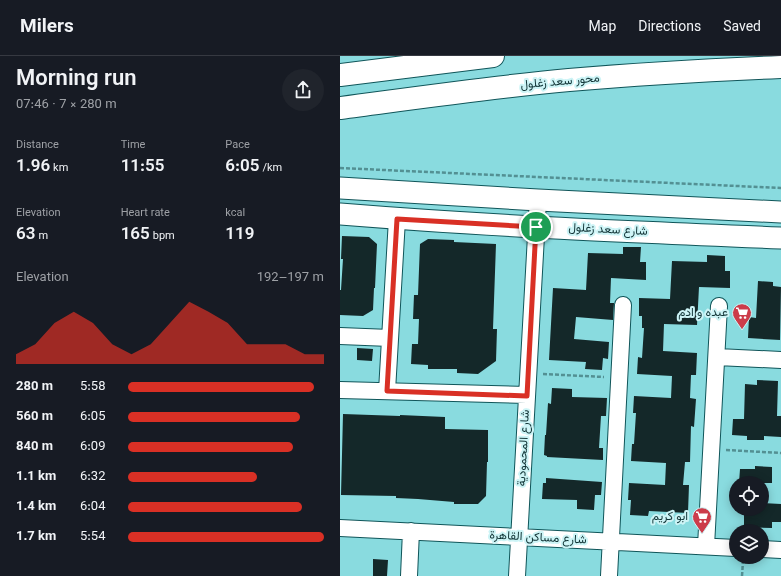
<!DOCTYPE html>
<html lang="en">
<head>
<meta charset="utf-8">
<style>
	:root { --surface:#171b24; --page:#20242c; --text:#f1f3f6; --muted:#9ea1a6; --line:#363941; --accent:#d93025 }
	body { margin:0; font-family:Georgia,Vazirmatn,serif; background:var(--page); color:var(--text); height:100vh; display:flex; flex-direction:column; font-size:15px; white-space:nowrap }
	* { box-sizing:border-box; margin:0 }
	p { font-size:13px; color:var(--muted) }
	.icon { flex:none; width:22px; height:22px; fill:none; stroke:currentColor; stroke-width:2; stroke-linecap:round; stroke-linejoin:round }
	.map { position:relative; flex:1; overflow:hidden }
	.drawer { display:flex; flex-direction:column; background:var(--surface); width:340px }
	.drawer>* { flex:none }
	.buttons { position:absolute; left:389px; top:420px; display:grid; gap:8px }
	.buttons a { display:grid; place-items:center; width:40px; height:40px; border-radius:50%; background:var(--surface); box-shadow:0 2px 10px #0003; font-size:20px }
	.pin { position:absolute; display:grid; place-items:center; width:34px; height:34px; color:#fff; margin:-17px; border:2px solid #fff; border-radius:50%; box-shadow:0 1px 4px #0007 }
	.round { display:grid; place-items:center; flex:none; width:42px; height:42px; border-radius:21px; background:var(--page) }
	.summary { display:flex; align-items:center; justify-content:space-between; height:68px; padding:0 16px }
	h1 { font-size:22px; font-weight:600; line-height:30px }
	.figures { display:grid; grid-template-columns:repeat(3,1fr); gap:6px; height:68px; padding:4px 16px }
	.figures div { display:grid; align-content:center }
	.figures b { font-size:17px; font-weight:600 }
	.figures small { font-size:11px; font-weight:400 }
	.figures p { font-size:11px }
	.chart { height:112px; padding:8px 16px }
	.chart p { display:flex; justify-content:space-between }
	.chart svg { width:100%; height:72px; margin-top:4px; fill:var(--accent); opacity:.7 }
	ul { padding:0 16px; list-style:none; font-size:13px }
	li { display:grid; grid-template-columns:64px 48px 1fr; align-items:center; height:30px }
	li i { height:10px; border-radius:5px; background:var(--accent) }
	header { display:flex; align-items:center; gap:24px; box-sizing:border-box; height:56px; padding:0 20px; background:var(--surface); border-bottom:1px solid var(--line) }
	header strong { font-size:19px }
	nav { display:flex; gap:22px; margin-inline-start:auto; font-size:14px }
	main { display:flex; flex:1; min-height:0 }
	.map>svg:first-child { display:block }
	.building { fill:#142829 }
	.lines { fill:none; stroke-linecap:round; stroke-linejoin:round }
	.minor-casing { stroke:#105559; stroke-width:18 }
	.tertiary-casing { stroke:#105559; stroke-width:23 }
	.secondary-casing { stroke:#105559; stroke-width:24 }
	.path { stroke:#539093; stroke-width:2.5; stroke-dasharray:4 2; stroke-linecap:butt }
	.minor { stroke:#fff; stroke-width:16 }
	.tertiary { stroke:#fff; stroke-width:21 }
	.secondary { stroke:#fff; stroke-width:22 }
	.route-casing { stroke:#fff; stroke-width:8 }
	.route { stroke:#d93025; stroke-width:5 }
	.labels { text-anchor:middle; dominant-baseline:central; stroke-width:4; stroke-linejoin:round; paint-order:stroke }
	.street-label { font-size:12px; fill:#133638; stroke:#cdf4f6 }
	.poi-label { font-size:12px; fill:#133638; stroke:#cdf4f6; text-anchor:end }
</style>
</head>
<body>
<header>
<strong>Milers</strong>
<nav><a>Map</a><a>Directions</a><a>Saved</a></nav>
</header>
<main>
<section class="drawer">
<div class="summary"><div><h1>Morning run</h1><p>07:46 · 7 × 280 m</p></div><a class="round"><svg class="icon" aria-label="share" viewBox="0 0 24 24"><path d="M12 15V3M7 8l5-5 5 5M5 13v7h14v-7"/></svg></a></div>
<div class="figures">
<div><p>Distance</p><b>1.96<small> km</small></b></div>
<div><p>Time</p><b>11:55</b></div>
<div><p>Pace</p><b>6:05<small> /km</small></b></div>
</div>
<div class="figures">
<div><p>Elevation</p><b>63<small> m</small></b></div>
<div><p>Heart rate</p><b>165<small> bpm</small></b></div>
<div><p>kcal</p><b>119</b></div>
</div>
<div class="chart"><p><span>Elevation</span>192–197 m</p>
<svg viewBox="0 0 160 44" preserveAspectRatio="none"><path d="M0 44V38L10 32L20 19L30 12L40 19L50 32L60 38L70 32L80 19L90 6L100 12L110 19L120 32L130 32L140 32L150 38L160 38V44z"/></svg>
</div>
<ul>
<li><b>280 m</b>5:58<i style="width:95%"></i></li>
<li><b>560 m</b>6:05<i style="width:88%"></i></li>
<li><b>840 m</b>6:09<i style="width:84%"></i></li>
<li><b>1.1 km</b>6:32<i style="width:66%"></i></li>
<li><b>1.4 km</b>6:04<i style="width:89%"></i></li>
<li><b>1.7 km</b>5:54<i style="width:100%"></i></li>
</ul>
</section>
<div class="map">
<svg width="441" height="520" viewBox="0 0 441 520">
	<rect width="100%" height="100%" fill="#89dbdf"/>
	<path class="building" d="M2,180L29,181L37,188L35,232H34L33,254L23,260L0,259V234H1L3,203H1Z
		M88,183L114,184V186L156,188L153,273H157L156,305L138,318L117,317V313H88V309L71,308L72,288H78L79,263H73L74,239H78L80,188Z
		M283,191H301L300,206H306V224L271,222L270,247H274L273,264L236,261L234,283L269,286L268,303L263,302L262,314L245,313L246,306L209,304L213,232L246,234L248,197L283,198Z
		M367,199L385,200V215H390V232L359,231L357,269L324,268L323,295L357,297L356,319H351L350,342L356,343L354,371L351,370L350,406H345L343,429H349L348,457L309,455L308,460L290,459L291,444H288L289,427L325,429L326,407L291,405L292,388H294L296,357H293L294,340L331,342L332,320L297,318L298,301L302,302L304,272H302V260H299V242L330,243L332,205L367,206Z
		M418,225L433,226V230L441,231L440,284L408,282L409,261L416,262Z
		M17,292L33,293L32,305L17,304Z
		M417,324L438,325L437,360H441V381L424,380V384H407V380L392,379L393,363H404L405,328L417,329Z
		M212,332L232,333V341L267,342L266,360H261L259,392H263V404L207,401V400L204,399L205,379H206L208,347L211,348Z
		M3,358L60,360V359L105,361V373L148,374V406H147L146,440L138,448H114V446L78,443L56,442V440L1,439Z
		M415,410L432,411V427H399L400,413H415Z
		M206,422L262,426L261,439H255L254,454L237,453V444L202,443L203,427H206Z
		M422,447L441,448V466H432V472L404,471V453H422Z
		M33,503L48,504L47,520H33Z"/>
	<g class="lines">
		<defs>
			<path id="minor" d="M0,280L50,282
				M377,301L441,304
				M0,334L187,339
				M47,335L57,163
				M0,472L396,492
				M366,490L379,250
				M422,493L441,494
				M69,520L71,475
				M177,520L198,144
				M269,520L283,249"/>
			<path id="tertiary" d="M0,132L198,144L441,156
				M0,158C147,170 294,176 441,182"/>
			<path id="secondary" d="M0,19L153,0
				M0,52C76,42 152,31 229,24C299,18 370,14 441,11"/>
		</defs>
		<use href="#minor" class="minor-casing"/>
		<use href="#tertiary" class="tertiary-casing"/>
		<use href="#secondary" class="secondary-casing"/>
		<path class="path" d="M0,112L441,132
			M203,318L264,321
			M386,394L441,397
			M402,520L403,505"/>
		<use href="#minor" class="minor"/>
		<use href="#tertiary" class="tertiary"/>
		<use href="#secondary" class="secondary"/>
	</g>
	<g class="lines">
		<defs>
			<path id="route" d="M57,163L196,171L187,340L47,335Z"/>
		</defs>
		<use href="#route" class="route-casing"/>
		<use href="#route" class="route"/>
	</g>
	<defs>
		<symbol id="supermarket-pin" viewBox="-11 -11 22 30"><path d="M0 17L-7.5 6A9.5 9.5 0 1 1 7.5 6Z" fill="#cc3c4a" stroke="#cdf4f6"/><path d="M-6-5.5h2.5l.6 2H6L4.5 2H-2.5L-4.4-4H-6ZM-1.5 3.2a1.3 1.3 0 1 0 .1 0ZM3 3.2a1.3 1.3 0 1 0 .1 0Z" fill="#fff"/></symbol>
	</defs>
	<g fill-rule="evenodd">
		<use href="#supermarket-pin" x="391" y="246" width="22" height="30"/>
		<use href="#supermarket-pin" x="351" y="450" width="22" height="30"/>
	</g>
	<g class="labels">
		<g class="street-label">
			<text transform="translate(220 26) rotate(-5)">محور سعد زغلول</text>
			<text transform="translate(268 174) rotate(3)">شارع سعد زغلول</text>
			<text transform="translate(184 392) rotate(-87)">شارع المحمودية</text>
			<text transform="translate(198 482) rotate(3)">شارع مساكن القاهرة</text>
		</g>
		<g class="poi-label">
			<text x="388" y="257">عبده و ادم</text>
			<text x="348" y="461">ابو كريم</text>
		</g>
	</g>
</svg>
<div class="buttons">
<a><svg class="icon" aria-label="locate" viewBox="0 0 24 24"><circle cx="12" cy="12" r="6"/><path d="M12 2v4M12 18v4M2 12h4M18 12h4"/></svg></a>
<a><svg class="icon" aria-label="layers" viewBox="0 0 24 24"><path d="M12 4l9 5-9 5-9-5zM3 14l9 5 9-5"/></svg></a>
</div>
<div class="pin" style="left:196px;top:171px;background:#1e9e55"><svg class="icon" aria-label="arrive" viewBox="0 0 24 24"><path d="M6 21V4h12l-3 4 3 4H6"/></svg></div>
</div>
</main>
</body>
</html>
